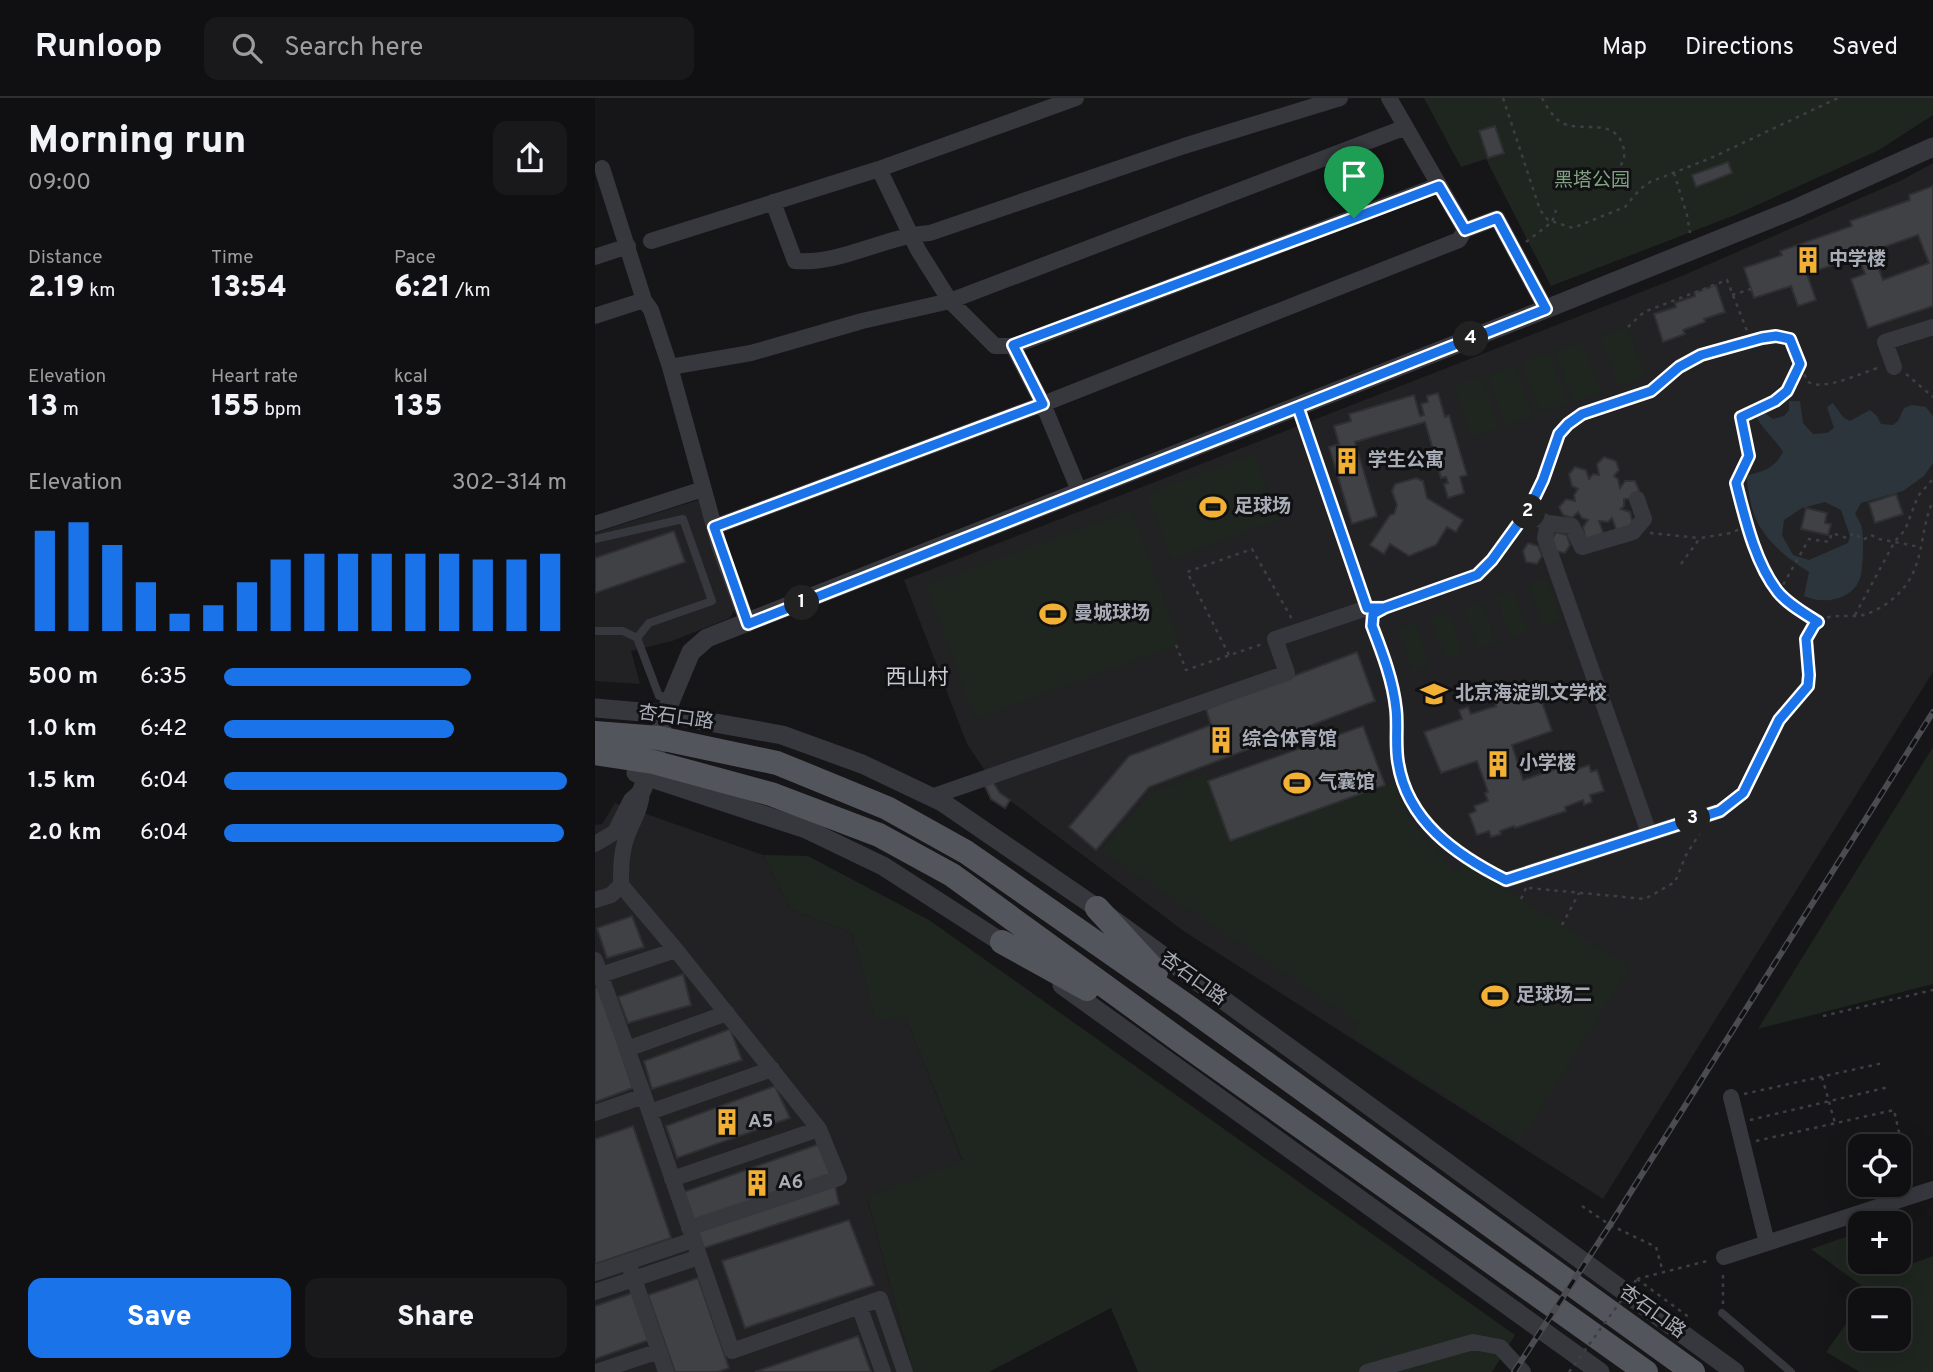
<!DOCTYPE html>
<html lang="en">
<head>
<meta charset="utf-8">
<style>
	:root { --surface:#101012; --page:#19191b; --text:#f1f3f6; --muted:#9c9d9f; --line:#303032; --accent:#1a73e8 }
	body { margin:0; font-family:Overpass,"Noto Sans SC",sans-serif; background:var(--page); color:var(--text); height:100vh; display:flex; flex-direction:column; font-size:26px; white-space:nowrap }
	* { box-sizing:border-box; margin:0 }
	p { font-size:23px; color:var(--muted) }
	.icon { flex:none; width:38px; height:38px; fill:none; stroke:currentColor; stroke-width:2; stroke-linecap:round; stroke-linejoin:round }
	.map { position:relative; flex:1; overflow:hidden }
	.side { display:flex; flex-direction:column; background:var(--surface); width:595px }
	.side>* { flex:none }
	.buttons { position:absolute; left:1253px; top:1036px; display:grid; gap:14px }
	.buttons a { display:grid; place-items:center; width:63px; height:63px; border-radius:14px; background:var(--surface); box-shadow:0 7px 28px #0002,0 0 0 2px var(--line); font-size:35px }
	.pin { position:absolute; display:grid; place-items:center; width:60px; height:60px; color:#fff; margin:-72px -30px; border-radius:50% 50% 50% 0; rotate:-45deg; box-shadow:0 0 7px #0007 }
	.pin .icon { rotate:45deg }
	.km { position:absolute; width:35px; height:35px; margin:-18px; border-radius:50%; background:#222; color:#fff; font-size:19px; line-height:35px; text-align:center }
	.round { display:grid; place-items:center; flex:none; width:74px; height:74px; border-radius:14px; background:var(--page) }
	.headline { display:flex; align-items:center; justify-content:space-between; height:119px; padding:0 28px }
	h1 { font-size:38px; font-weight:800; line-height:52px }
	.stats { display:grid; grid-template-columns:repeat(3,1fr); gap:10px; height:119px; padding:7px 28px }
	.stats div { display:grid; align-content:center }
	.stats b { font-size:30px; font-weight:800 }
	.stats small { font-size:19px; font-weight:400 }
	.stats p { font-size:19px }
	.chart { height:196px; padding:14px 28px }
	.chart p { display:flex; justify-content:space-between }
	.chart svg { width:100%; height:126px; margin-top:7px; stroke:var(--accent); stroke-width:6 }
	.primary-button { display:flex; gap:14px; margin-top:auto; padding:14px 28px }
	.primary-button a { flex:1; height:80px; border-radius:14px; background:var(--accent); color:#fff; font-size:28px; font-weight:800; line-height:80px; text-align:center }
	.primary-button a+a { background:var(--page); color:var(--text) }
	ul { padding:0 28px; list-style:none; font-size:23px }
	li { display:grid; grid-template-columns:112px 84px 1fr; align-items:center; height:52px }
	li i { height:18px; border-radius:9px; background:var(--accent) }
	header { display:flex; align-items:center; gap:42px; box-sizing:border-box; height:98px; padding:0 35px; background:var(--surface); border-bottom:2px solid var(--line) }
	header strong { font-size:33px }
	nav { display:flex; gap:38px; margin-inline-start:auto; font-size:24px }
	.search { width:490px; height:63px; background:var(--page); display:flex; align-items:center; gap:18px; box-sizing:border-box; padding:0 24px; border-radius:14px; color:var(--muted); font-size:26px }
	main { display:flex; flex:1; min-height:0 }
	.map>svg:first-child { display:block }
	.built { fill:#222225 }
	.green { fill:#1e261f }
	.water { fill:#2c353c; fill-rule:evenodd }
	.building { fill:#404145; stroke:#303034; stroke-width:2; fill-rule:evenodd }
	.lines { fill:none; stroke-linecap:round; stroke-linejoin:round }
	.path { stroke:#3d3f44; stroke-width:2.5; stroke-dasharray:3.5 5; stroke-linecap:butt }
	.service { stroke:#37383d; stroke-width:8 }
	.minor { stroke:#37383d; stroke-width:16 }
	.tertiary { stroke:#37383d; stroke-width:19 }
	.primary { stroke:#53555c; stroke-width:24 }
	.rail-casing { stroke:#4a4c52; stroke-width:6 }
	.rail { stroke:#111113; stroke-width:3.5; stroke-dasharray:10; stroke-linecap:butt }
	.path-bridge { stroke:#3d3f44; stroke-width:2.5; stroke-dasharray:3.5 5; stroke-linecap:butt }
	.route-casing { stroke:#fff; stroke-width:14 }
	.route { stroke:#1a73e8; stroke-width:9 }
	.labels { text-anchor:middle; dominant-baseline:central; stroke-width:6; stroke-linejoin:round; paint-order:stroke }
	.park-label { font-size:19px; fill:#7fa381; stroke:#111113 }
	.poi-label { font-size:19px; font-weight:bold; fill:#a8adb8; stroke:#111113; text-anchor:start }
	.street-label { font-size:19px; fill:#a8adb8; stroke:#111113 }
	.neighbourhood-label { font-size:21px; fill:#c9ccd4; stroke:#111113 }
</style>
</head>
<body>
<header>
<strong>Runloop</strong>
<div class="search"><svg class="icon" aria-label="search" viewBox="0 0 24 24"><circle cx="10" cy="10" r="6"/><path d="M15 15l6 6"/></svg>Search here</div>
<nav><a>Map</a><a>Directions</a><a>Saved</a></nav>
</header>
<main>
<section class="side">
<div class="headline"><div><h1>Morning run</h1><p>09:00</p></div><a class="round"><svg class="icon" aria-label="share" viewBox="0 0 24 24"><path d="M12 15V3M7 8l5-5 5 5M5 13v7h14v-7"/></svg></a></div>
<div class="stats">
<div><p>Distance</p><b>2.19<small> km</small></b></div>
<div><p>Time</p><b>13:54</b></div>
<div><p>Pace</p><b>6:21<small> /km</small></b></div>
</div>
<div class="stats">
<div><p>Elevation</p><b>13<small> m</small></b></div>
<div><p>Heart rate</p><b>155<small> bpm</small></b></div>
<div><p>kcal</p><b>135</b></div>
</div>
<div class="chart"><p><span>Elevation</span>302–314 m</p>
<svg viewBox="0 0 160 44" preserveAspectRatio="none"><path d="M5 44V9M15 44V6M25 44V14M35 44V27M45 44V38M55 44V35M65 44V27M75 44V19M85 44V17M95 44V17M105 44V17M115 44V17M125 44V17M135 44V19M145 44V19M155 44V17"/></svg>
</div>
<ul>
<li><b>500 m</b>6:35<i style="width:72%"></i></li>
<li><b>1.0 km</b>6:42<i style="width:67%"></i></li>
<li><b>1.5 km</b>6:04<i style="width:100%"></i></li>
<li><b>2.0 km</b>6:04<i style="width:99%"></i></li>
</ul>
<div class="primary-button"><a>Save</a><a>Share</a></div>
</section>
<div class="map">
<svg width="1338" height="1274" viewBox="0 0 1338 1274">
	<rect width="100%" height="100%" fill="#161618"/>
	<path class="built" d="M1338,65V574L1008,1101L590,834L405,695L372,646L309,482L1087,178L1307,82Z
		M103,402L141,510L135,520L77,543L36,553L45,586L0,583V435Z
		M20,705L168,757L195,811L257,835L280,920H311L368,1064L272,1100L318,1274H0V727L7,726Z"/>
	<path class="green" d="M829,0H1338V17L1284,52L1140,117L956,188L891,61L866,69Z
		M1033,229L1050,279L1023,288L1005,238Z
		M988,244L1006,294L978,304L960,253Z
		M955,255L973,305L945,315L927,265Z
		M920,267L938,318L910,328L893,277Z
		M886,279L904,330L877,339L859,288Z
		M660,356L684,422L576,461L552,396Z
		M537,412L585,546L380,621L331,487Z
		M952,481L966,522L947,528L934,487Z
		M919,493L933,533L915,539L901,499Z
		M887,504L901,544L883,550L869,510Z
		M854,514L868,554L850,560L836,520Z
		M821,525L835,566L817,572L803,531Z
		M1338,649V886L1163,931Z
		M611,675L635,743L798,684C813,726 831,742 860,774L867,764L1035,869L925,1044L757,939L764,926L505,752L558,694Z
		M168,757L213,758L334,822L920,1237L897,1274H543L516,1210L394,1274H318L272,1099L368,1063L311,920L280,921L257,835L195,811Z
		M1265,1134V1164H1293L1297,1173L1338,1158V1274H1265L1231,1254L1265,1206V1241H1304V1202H1268L1274,1193L1216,1151Z"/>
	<path class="water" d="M1194,303H1205L1208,325L1218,336L1232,335L1239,330L1232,309L1238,305L1248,319L1255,323L1275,312L1282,318L1286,326L1298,327L1303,323L1309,310L1317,307L1331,309L1338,318V365L1329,378L1308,393L1266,405L1260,416C1263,420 1266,426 1267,431C1269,438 1268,473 1265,480C1258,502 1228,507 1209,498L1214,474C1191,460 1164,438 1157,410C1154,400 1153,388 1151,378C1169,373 1179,371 1188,354C1179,339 1167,332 1160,316L1167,313L1178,321L1189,318L1194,312ZM1230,404L1246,412L1255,438L1253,445L1214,462L1198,457L1187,437L1189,422L1207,410Z"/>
	<path class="building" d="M900,28L909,55L893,60L884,33Z
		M1133,64L1137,75L1101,89L1097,77Z
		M1338,88V208L1273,230L1256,181L1270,176L1263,158L1212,176L1221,202L1203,208L1196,188L1159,200L1149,170L1187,157L1185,153L1257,128L1255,123L1315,102L1314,97ZM1323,137L1334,165L1288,182L1277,153Z
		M1121,187L1130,214L1109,221L1110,224L1088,232L1090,236L1068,244L1059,216L1081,209L1080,205L1100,198L1099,195Z
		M843,295L850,319L854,317L872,377L865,379L869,395L853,400L849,386L853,385L851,379L846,380L830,324L760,344L782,418L757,426L734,349L744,346L739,328L756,323L754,316L819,297L825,318L829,317L826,306L833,304L832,298Z
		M1009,359L1021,363L1024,372L1019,378L1023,381L1025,390L1030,383H1040L1044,392L1038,401H1029V408L1026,411L1035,414L1038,425L1032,433L1021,431L1017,420L1013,424L1004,423L1008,434L1002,442L990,440L988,429L993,422L987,420L983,414L977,420L968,417L964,409L971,401L980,403L979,397L983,391L977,388L974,376L980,369L991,372L994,381L998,376L1004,377L1002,366Z
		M821,380L828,383L832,400L868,422L861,434L852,429L841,447L814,458L795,446L789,456L775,447L795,417L799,416L802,407L797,393L800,386Z
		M1301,396L1308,416L1280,425L1274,405Z
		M1211,410L1232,415L1230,425L1236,426L1233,437L1206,431Z
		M79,433L90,464L0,495V460Z
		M961,434L972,437L975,447L970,455L960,453L956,443Z
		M933,445L943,448L947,458L942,466L931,464L928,453Z
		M762,554L780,603L554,689L501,752L474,729L534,658L616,627L611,611Z
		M943,593L957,633L917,647L928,682L978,665L980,672L994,667L996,674L1002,672L1009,693L995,697L997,704L989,707L988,702L970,709L971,713L920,730L919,728L905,733L906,736L896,739L894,733L882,737L874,716L881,713L879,708L893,703L890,695L893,694L882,663L846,675L829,634L867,621L864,612L873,609L876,616L901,608L899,602L909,599L911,604Z
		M768,628L790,687L635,743L613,683Z
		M398,684L405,695L415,702L410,710L396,701L390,688Z
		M37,818L49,849L12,860L2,830Z
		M88,876L96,907L33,925L23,899Z
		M4,889L38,990L0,1004V890Z
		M135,931L147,962L57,991L49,963Z
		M180,988L195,1020L82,1060L71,1028Z
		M38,1028L76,1140L0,1166V1041Z
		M224,1046L236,1076L99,1122L89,1094Z
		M240,1087L244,1106L109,1150L103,1133Z
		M254,1122L279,1187L150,1230L127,1163Z
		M103,1180L134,1270L123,1274H80L53,1197Z
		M37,1195L54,1242L0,1261V1208Z
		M263,1238L276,1274H160Z"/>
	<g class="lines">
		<path class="path" d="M908,0L945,112L953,122L978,130L1030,109L1045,91L1055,84L1116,60L1243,0
			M947,0C951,8 957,17 964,23C984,37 1018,17 1028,48C1032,61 1026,68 1018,77L1011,78
			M1079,75L1092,117L1095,135
			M931,144L957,124L961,112
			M1137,197L1156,191
			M1033,229L1049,214L1132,182L1156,243
			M1205,266L1192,293L1179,303L1146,319L1154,358L1141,385C1150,419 1161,466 1184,494C1194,507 1209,515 1223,524
			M1311,276L1338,299
			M708,322L768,498
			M938,402C949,380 953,347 970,329C991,307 1027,305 1054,293C1065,288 1073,277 1083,270C1105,253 1169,235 1195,241L1212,283C1226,295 1268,274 1286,269
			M1055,435L1104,440
			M1086,466L1105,440L1136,435L1151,428
			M1184,494L1214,441L1234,444L1237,435L1252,440L1259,435L1268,442L1276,437L1284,441L1325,449
			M799,506L882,477L897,462L924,426
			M1260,517L1300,443L1310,432L1323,398L1338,381
			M778,524C779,547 795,578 800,602C804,621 801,642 803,661C809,720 852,750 899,776
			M581,547L591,572L667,546
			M634,557L592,474L657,451L697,521
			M1135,706C1162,685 1165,651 1183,624C1191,611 1207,601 1213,587C1220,568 1204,548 1217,530C1231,511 1253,522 1272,516C1288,510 1304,498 1313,484C1329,460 1326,428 1338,403
			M934,790L1050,801L1080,784L1091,757L1105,735
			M926,801L931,790
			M967,827L984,795
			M1228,918L1338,892
			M1227,979L1240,1025
			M1149,996L1288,965
			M1155,1022L1294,989
			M1161,1043L1299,1012L1315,1083
			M987,1108L1015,1127L1061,1149L1068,1174
			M1042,1181L1116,1162
			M1042,1181L1095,1220
			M1128,1206V1174"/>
		<path class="service" d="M0,441L88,421L117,503L54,525L42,540
			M0,533H28L42,540L64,598L77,599
			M1127,1215L1196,1274"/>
		<path class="minor" d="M794,0L870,132
			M7,70L49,202L56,212L75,269L125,450L153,526
			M284,71L323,152L355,203L400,248H418L448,306L485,395
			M178,104L200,163C246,167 289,138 335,135L589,48L745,0
			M56,143L284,71L481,0
			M0,159L33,148
			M0,218L49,202
			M418,248L844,87
			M75,269L156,255L267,223L355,203L811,29
			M1299,269L1290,244L1338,229
			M932,416L953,425L950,440L1054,735
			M953,425L977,428L987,449L1038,434L1049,421L1042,401
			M0,426L108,391
			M119,429L448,306L864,142L870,132L902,120L951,211
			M47,692C47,711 36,725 31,741C26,756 26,772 26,787L81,852L224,1031L77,1081
			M336,699L692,575L680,541L772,510H788
			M0,746L20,734L36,702L45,694
			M911,782L1125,713
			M0,802L16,797L26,787
			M0,862L49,998
			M0,879L81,852
			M32,951L132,915
			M1136,999L1172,1145
			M55,1014L177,971
			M0,1015L49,998L137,1253L285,1201L310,1274
			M94,1130L244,1080L224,1031
			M1129,1159L1338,1091
			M0,1175L98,1142
			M0,1194L104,1159
			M264,1208L288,1274
			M64,1253L71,1274
			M1,1274L64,1253L33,1164
			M772,1274L878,1244L905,1249L928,1274"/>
		<path class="tertiary" d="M0,610L70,616L187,637L267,666L347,704L502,810L1140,1274
			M41,675L211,731L288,768L417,851
			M47,692L58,664L70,616L90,568L96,554L112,540L951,211L1200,111L1338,49
			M467,887L1005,1274"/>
		<path class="primary" d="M0,635L64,640L182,665L292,710L371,754L592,908L1098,1274
			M0,655L58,664L176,696L284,737L357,777L591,947L1051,1274
			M502,810L561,874
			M407,844L492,891"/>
		<defs>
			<path id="rail" d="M919,1274L1015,1127L1338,614"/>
		</defs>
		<use href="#rail" class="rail-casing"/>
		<use href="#rail" class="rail"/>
		<path class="path-bridge" d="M974,1274L1042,1181"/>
	</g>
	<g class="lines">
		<defs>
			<path id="route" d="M759,120L418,247L448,306L119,429L153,526L703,309L772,510H789L882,477L897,462L934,411L948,382L964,336L973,326L987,316L1056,293L1084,269L1106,257L1167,240L1181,238L1195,241L1205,266L1192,293L1180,303L1146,319L1154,358L1141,385C1150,420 1160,465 1183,494C1194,507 1209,515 1223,524L1219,527L1211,541L1214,577L1213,588L1184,622L1148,695L1125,713L911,782C861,757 812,723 803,664C800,646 803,628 801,611C798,582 787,554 777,528L778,516L789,510H772L703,309L951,211L902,120L870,132L844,88L759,120"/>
		</defs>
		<use href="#route" class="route-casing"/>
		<use href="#route" class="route"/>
	</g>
	<defs>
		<symbol id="building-bare" viewBox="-9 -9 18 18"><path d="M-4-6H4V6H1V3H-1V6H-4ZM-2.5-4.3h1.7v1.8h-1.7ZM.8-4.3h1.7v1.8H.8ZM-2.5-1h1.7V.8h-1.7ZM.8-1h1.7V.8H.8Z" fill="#f2b134" stroke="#111113" stroke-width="2.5" paint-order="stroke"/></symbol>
		<symbol id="stadium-bare" viewBox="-9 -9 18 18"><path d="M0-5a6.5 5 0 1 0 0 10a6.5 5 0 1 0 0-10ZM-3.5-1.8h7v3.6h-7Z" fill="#f2b134" stroke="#111113" stroke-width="2.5" paint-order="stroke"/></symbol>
		<symbol id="school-bare" viewBox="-9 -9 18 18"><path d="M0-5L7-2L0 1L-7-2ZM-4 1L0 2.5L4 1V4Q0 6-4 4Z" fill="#f2b134" stroke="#111113" stroke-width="2.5" paint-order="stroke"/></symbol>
	</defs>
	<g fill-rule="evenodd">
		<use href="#building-bare" x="1194" y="143" width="38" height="38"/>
		<use href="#building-bare" x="733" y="344" width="38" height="38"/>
		<use href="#stadium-bare" x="599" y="390" width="38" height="38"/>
		<use href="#stadium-bare" x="439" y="497" width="38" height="38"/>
		<use href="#school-bare" x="820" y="577" width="38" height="38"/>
		<use href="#building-bare" x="607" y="623" width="38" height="38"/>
		<use href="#building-bare" x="884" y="647" width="38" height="38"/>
		<use href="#stadium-bare" x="683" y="666" width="38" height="38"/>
		<use href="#stadium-bare" x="881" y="879" width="38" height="38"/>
		<use href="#building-bare" x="113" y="1005" width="38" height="38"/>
		<use href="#building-bare" x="143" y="1066" width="38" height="38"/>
	</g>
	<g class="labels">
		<g class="park-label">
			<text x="997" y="83">黑塔公园</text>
		</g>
		<g class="poi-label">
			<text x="1234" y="162">中学楼</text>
			<text x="773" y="363">学生公寓</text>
			<text x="639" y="409">足球场</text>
			<text x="479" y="516">曼城球场</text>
			<text x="860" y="596">北京海淀凯文学校</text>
			<text x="647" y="642">综合体育馆</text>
			<text x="924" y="666">小学楼</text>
			<text x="723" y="685">气囊馆</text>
			<text x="921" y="898">足球场二</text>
			<text x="153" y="1024">A5</text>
			<text x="183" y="1085">A6</text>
		</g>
		<g class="street-label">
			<text transform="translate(81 620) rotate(8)">杏石口路</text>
			<text transform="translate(598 881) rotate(36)">杏石口路</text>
			<text transform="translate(1057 1214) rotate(36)">杏石口路</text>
		</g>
		<g class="neighbourhood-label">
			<text x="322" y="580">西山村</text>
		</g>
	</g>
</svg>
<div class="buttons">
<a><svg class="icon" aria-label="locate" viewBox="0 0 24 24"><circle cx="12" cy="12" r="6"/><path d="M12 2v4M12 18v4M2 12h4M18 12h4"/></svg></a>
<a>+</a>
<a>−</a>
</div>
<div class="pin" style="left:759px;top:120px;background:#1e9e55"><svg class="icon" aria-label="arrive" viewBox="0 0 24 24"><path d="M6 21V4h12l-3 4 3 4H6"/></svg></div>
<b class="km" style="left:207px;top:505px">1</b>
<b class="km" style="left:933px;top:414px">2</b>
<b class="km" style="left:1098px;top:721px">3</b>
<b class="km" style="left:876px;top:241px">4</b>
</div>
</main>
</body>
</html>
